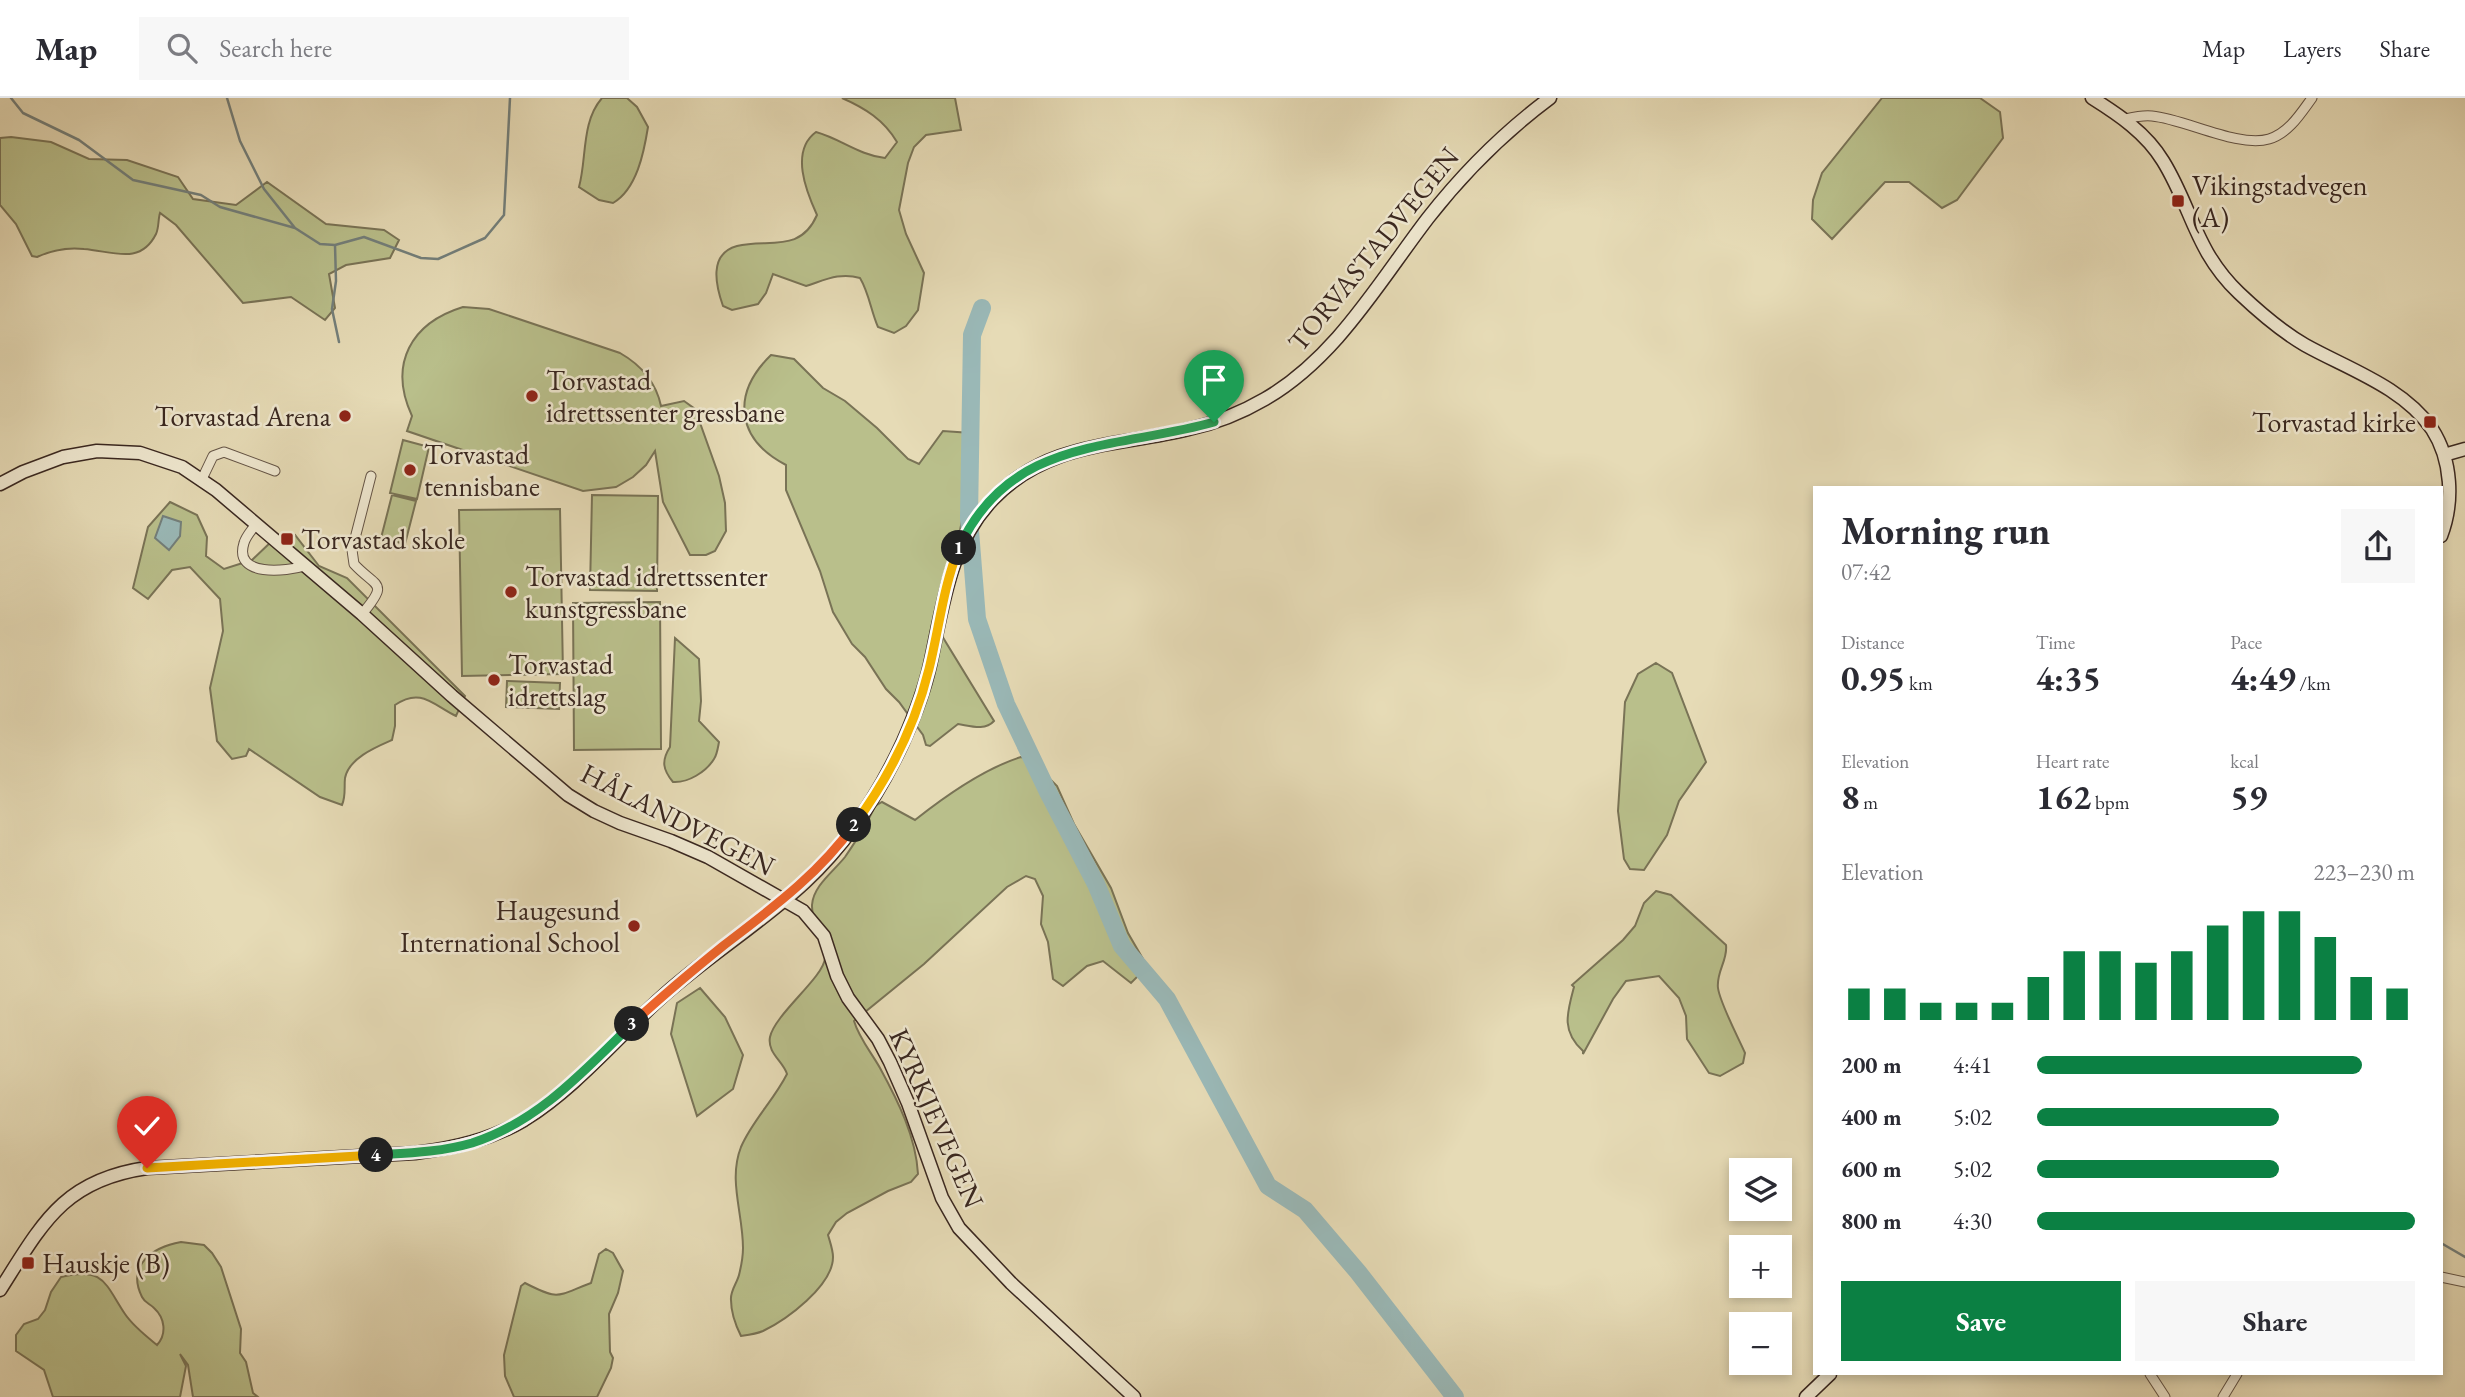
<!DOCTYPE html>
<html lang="en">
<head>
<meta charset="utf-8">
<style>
	:root { --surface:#fff; --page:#f7f7f7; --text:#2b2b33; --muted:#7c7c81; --line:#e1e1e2; --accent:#0b8043 }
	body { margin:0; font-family:"EB Garamond",serif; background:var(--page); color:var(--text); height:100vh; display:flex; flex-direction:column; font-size:26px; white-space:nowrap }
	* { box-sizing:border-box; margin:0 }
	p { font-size:23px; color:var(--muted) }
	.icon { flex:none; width:38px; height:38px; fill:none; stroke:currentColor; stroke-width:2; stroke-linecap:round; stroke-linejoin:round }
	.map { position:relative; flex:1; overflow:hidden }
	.drawer { position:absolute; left:1813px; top:388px; width:630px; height:889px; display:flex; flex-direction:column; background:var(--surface); border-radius:0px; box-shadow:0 4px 10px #0003 }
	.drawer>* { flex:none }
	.controls { position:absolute; left:1729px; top:1060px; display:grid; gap:14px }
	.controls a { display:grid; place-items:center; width:63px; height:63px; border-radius:0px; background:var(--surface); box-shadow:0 4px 10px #0003; font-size:35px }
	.pin { position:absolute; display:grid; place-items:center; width:60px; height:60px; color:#fff; margin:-72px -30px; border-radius:50% 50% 50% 0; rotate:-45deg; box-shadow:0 0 7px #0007 }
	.pin .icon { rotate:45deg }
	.km { position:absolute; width:35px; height:35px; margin:-18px; border-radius:50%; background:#222; color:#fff; font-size:19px; line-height:35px; text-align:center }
	.round { display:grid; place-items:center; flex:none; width:74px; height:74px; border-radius:0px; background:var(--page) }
	.overview { display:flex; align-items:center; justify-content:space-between; height:119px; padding:0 28px }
	h1 { font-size:38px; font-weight:700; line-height:52px }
	.figures { display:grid; grid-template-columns:repeat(3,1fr); gap:10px; height:119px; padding:7px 28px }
	.figures div { display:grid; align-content:center }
	.figures b { font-size:35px; font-weight:700 }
	.figures small { font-size:19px; font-weight:400 }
	.figures p { font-size:19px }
	.chart { height:196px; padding:14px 28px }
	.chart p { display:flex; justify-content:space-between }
	.chart svg { width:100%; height:126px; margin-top:7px; stroke:var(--accent); stroke-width:6 }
	.primary-button { display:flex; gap:14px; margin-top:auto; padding:14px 28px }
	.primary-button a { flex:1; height:80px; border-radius:0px; background:var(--accent); color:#fff; font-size:28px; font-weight:700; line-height:80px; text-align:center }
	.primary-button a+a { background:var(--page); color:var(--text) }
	ul { padding:0 28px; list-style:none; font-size:23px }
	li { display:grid; grid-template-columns:112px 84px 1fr; align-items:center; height:52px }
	li i { height:18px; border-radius:9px; background:var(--accent) }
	header { display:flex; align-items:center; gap:42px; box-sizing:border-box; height:98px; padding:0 35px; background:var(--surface); border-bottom:2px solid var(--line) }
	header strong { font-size:33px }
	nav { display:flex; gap:38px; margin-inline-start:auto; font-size:24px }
	.search { width:490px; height:63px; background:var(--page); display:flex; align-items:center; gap:18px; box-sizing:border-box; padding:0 24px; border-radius:0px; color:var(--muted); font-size:26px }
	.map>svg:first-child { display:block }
	.green { fill:#b9bf8b; stroke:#797356; stroke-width:2 }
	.water { fill:#9ab9b8; stroke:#737f7b; stroke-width:2 }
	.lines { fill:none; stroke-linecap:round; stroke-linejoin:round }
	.stream { stroke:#737f7b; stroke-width:2.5 }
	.river { stroke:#9ab9b8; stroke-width:18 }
	.street-casing { stroke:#645446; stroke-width:11 }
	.secondary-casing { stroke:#392720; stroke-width:15 }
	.street { stroke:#efe8d0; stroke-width:9 }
	.secondary { stroke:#efe8d0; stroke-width:12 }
	.split-1-casing { stroke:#fff; stroke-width:14 }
	.split-2-casing { stroke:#fff; stroke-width:14 }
	.split-3-casing { stroke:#fff; stroke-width:14 }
	.split-4-casing { stroke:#fff; stroke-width:14 }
	.split-5-casing { stroke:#fff; stroke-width:14 }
	.split-1 { stroke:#22a559; stroke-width:9 }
	.split-2 { stroke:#f5b400; stroke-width:9 }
	.split-3 { stroke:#f0652b; stroke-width:9 }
	.split-4 { stroke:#22a559; stroke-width:9 }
	.split-5 { stroke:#f5b400; stroke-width:9 }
	.poi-dot { fill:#8f2418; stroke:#efe8d0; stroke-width:2.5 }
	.labels { text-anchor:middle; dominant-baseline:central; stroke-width:5; stroke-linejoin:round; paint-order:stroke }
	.poi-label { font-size:28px; fill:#392720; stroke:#efe8d0; text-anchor:start }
	.street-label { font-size:28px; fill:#392720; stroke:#efe8d0 }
</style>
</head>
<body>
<header>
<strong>Map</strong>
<div class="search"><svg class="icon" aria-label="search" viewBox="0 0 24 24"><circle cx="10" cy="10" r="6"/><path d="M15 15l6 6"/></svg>Search here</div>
<nav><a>Map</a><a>Layers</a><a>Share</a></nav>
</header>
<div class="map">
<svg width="2465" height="1299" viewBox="0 0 2465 1299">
	<rect width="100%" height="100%" fill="#e6dbb6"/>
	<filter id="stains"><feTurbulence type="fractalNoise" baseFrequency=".00286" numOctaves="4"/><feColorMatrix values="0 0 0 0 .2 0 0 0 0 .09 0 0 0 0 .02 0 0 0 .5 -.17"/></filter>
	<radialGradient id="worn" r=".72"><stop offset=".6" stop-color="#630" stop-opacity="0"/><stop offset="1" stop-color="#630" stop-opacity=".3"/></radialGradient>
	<path class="green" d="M602,0H627L637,9L648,29C644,54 637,91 613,105L599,102L579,89C587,60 581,24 602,0Z
		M842,0H955L961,32L926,37L914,49L908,65L899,112L906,136L924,175L918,212L906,228L894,235L878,229C871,213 869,195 860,180C840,174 825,182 806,188L773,176L766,195L758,206L732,212L723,208C716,188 708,156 737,148C768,140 800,156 817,117C806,93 790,53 816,34C841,41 859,57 885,60L897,44C884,22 865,10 842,0Z
		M1882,0H1980L2000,14L2003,40L1957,102L1942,110L1909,84H1885L1832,141L1812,121L1813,102L1822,75Z
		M11,39L51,44L89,61L127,62L178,79L193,101L236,107L267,84L326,126L384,132L399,142L390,160L346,167L329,176L335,210L325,222L291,199L243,205L176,127L160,115C158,121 159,130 156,136C140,168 112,153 84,151C66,149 52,152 37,159L32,158L16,126L0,107V40Z
		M463,209L489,211L620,255C641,267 656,284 661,308L684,303L695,311L719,378L725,405L726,433L715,453L706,457H690L663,404L655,353L646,367L633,379L616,389L583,393L407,333L412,318C388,266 411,225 463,209Z
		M771,257L794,261L823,290L845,303L877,330L908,361L919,366L943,333L971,335L966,363V390L969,389L939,533L994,623C985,633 971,628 958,626L930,648L926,647L923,637L899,604L886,591L865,559L852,546L833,514L820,473L786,392V367C736,341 731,296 771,257Z
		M403,342L429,349L417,401L390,395Z
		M392,397L416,403L405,446L381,440Z
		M592,397L658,398L657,493L590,492Z
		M170,404L197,417L207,439L206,458L224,471L252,462L272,443L295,437L319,468L347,480L465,598L456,618C433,607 421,589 395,607V628L392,642C376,649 349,660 345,680C344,689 346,698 342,707L320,699L249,651L246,658L232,661L217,643L210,590L223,533L220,501L190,469L172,472L148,501L133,490L148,429Z
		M560,411L563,576L462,578L459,412Z
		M660,504L661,651L574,652L573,505Z
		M675,540L699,561L701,603L699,623L719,644C718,649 717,657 714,661C706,674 688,685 673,684C663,672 661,663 670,649Z
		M1656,565L1672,575L1706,664L1679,703L1667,737L1644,772L1630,771L1624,761L1618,713L1625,604L1638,576Z
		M507,583L560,585L559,611L506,609Z
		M1021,659L1031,662L1057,688L1074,726L1111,790L1128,835L1143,861L1146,870L1131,885L1103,863L1087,868L1063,888L1053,881L1048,844L1041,826L1043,798L1035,781L1026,778L1007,789L924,866L854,923C859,940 871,954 880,970C898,1003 916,1039 918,1076L911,1084L888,1093L847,1115L836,1124L828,1137C830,1144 833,1152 833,1159C833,1188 786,1222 763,1233C756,1236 748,1237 741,1238C735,1226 731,1215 731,1202C730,1193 737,1185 739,1177C741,1169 743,1158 743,1150C743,1115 728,1082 741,1049C752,1023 774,1002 787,976C783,963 767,955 770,939C775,916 824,879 825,860C826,844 811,824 812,807C813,788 834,773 845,759C856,743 867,726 875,708L882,704L915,722C944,699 986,670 1021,659Z
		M1656,793L1671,797L1726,847C1728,862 1716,874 1718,890C1720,905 1738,939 1745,955L1743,965L1720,978L1709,975L1687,941L1686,918L1679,900L1659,878L1626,883L1613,901L1583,956V953C1561,933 1567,915 1574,889L1572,887L1623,842L1635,828L1644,805Z
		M700,890L725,919L743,957L733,991L697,1018L671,936L677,905Z
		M181,1144L204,1147L212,1155L221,1169L241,1231L240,1255L246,1264L253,1295L258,1299H193L188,1267L180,1256L186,1268L180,1299H53L44,1272L16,1253V1237L24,1226L38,1221L45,1212L51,1194L61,1179C104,1168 105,1186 125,1216C133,1228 146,1238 157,1247C167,1236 165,1220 154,1210C149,1205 145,1205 142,1199C126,1167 153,1149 181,1144Z
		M606,1151L613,1155L623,1173L618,1195L609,1216L610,1254L613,1260L611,1270L597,1299H514L505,1278L504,1257L521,1188L525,1185C560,1203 556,1198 591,1185L599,1156Z"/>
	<path class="water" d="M163,418L181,424L180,438L169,452L155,440Z"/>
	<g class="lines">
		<path class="stream" d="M11,0L23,15L79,42L133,82L201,97L220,109L295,130L320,146L335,147L364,139L421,160L438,161L485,140L504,117L510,0
			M227,0L240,43L264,91L295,130
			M335,147L336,183L332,211L339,244
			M2441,1145L2465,1159"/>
		<path class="river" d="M982,210L972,237L969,420L977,521L1006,606L1047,692L1096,786L1122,848L1167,901L1268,1088L1305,1112L1358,1174L1455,1299"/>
		<defs>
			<path id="street" d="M2125,21C2134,19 2142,17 2152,18C2185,21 2238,50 2269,41C2289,35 2301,15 2312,0
				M202,381L213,358L224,354L275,373
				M256,426C252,432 246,438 244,445C233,480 287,473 305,468
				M362,516C390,483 376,490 354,466L352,452L371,378
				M2441,1179L2465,1184
				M2150,1276L2165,1299
				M2223,1299L2237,1276"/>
			<path id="secondary" d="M2092,0C2119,17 2146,35 2163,63C2192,110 2195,153 2239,195C2259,214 2281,233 2305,247C2348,271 2403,289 2432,331C2452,362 2454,404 2441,438
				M2444,357L2465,351
				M0,386L23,374L63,359L97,353L140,355L182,369L216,392L362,516L452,598L568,697L594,713L620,725L671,743L708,759L803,813L824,838L837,878L848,900L878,941L890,964L908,1005L942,1100L959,1130L1011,1185L1134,1299
				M0,1192C42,1126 63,1082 147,1070L415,1055C454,1050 490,1042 524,1022C577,989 618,938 664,897C709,857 761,825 805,784C847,745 879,696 903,644C914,619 924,594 930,567C943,508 949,447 993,401C1049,343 1116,349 1189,331C1216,325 1241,315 1265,301C1336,260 1379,184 1428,120C1464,74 1503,35 1550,0
				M1806,1299L1830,1276"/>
		</defs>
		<use href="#street" class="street-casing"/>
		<use href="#secondary" class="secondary-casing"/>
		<use href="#street" class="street"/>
		<use href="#secondary" class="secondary"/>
	</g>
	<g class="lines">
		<defs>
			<path id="split-1" d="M959,450C1010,338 1116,352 1214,324"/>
			<path id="split-2" d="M854,727C888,681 915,628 929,571C939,531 943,489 959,450"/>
			<path id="split-3" d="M632,926C661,899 692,873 723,848C771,811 818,777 854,727"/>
			<path id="split-4" d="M376,1057C408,1055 441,1054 472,1045C538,1024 584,973 632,926"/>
			<path id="split-5" d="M147,1070L376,1057"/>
		</defs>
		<use href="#split-1" class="split-1-casing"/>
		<use href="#split-2" class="split-2-casing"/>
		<use href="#split-3" class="split-3-casing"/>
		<use href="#split-4" class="split-4-casing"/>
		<use href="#split-5" class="split-5-casing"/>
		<use href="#split-1" class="split-1"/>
		<use href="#split-2" class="split-2"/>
		<use href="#split-3" class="split-3"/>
		<use href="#split-4" class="split-4"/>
		<use href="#split-5" class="split-5"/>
	</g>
	<g class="poi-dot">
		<rect x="2171" y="96" width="14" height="14" rx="3.5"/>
		<circle cx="532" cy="298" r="7"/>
		<circle cx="345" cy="318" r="7"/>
		<rect x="2423" y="317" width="14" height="14" rx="3.5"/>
		<circle cx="410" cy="372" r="7"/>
		<rect x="280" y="434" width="14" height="14" rx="3.5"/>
		<circle cx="511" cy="494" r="7"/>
		<circle cx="494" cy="582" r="7"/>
		<circle cx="634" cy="828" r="7"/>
		<rect x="21" y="1158" width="14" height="14" rx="3.5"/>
	</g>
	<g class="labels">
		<g class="poi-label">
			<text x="2192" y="87">Vikingstadvegen<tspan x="2192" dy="32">(A)</tspan></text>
			<text x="546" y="282">Torvastad<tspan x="546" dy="32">idrettssenter gressbane</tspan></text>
			<text x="331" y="318" text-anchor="end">Torvastad Arena</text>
			<text x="2416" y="324" text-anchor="end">Torvastad kirke</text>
			<text x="424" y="356">Torvastad<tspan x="424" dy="32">tennisbane</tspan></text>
			<text x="301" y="441">Torvastad skole</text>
			<text x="525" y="478">Torvastad idrettssenter<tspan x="525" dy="32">kunstgressbane</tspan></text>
			<text x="508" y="566">Torvastad<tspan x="508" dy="32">idrettslag</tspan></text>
			<text x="620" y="812" text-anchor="end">Haugesund<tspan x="620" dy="32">International School</tspan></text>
			<text x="42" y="1165">Hauskje (B)</text>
		</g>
		<g class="street-label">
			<text transform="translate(1373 151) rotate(-51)">TORVASTADVEGEN</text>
			<text transform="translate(678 721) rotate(27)">HÅLANDVEGEN</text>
			<text transform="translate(937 1020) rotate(66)">KYRKJEVEGEN</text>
		</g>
	</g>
	<rect width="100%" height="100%" filter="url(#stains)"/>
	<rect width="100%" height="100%" fill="url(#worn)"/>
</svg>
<div class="controls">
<a><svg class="icon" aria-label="layers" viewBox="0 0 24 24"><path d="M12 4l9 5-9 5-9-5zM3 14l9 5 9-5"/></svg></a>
<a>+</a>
<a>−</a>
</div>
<div class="pin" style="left:1214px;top:324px;background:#1e9e55"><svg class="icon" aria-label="arrive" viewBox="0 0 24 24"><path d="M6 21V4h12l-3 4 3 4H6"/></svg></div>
<div class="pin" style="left:147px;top:1070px;background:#d93025"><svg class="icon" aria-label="check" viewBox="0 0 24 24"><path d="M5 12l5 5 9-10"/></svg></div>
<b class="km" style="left:959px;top:450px">1</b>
<b class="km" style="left:854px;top:727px">2</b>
<b class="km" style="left:632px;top:926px">3</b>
<b class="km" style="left:376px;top:1057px">4</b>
<section class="drawer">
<div class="overview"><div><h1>Morning run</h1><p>07:42</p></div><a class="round"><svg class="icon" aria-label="share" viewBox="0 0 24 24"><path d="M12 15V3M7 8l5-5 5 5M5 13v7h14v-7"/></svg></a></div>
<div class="figures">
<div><p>Distance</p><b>0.95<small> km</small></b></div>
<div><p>Time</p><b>4:35</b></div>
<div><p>Pace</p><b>4:49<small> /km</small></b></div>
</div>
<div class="figures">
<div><p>Elevation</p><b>8<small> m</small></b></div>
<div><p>Heart rate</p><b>162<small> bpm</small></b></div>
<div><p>kcal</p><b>59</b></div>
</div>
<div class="chart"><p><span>Elevation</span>223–230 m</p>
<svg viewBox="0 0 160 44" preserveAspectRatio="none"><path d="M5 44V33M15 44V33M25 44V38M35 44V38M45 44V38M55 44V29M65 44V20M75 44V20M85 44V24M95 44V20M105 44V11M115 44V6M125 44V6M135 44V15M145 44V29M155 44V33"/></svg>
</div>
<ul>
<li><b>200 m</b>4:41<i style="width:86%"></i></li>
<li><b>400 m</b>5:02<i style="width:64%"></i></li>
<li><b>600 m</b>5:02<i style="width:64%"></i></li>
<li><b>800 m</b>4:30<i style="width:100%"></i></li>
</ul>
<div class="primary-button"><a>Save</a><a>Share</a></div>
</section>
</div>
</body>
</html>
